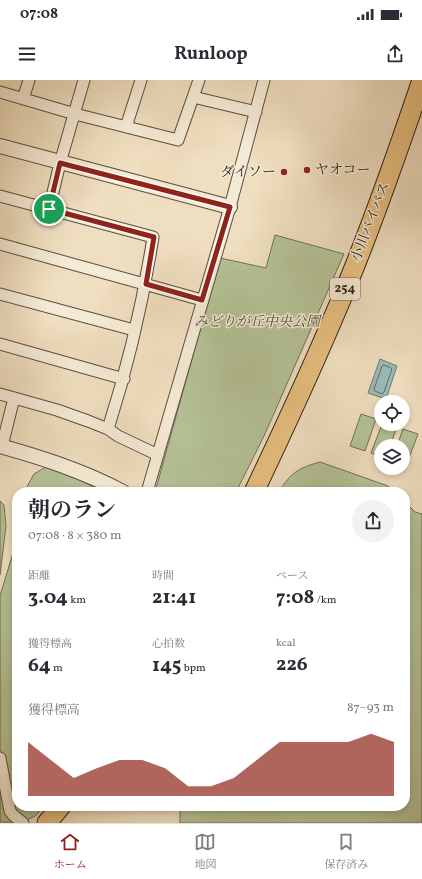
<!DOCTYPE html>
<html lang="ja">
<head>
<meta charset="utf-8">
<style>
	:root { --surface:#fff; --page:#f2f2f3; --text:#2b2b33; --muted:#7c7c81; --line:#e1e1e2; --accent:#8f2418 }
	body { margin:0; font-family:Vollkorn,"Noto Serif JP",serif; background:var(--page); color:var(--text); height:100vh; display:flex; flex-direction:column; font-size:15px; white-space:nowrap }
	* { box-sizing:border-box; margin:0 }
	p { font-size:13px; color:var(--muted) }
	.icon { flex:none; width:22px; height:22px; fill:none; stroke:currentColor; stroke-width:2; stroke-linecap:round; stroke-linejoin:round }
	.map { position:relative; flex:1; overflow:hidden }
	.details { position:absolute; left:12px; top:407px; width:398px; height:324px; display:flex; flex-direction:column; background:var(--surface); border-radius:16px; box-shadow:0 2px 6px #0003 }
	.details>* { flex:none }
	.controls { position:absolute; left:374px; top:315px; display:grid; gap:8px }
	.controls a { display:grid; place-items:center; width:36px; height:36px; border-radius:50%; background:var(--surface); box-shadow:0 2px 6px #0003; font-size:20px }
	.pin { position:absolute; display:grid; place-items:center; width:34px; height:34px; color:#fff; margin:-17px; border:2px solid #fff; border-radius:50%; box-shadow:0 1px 4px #0007 }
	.round { display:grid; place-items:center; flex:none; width:42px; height:42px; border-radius:21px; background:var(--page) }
	.head { display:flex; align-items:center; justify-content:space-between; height:68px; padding:0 16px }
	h1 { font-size:22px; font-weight:700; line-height:30px }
	.figures { display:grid; grid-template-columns:repeat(3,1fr); gap:6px; height:68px; padding:4px 16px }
	.figures div { display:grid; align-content:center }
	.figures b { font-size:20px; font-weight:700 }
	.figures small { font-size:11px; font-weight:400 }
	.figures p { font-size:11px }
	.chart { height:112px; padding:8px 16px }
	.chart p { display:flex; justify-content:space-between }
	.chart svg { width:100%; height:72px; margin-top:4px; fill:var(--accent); opacity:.7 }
	.status { display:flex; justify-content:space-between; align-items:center; height:28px; padding:0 20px; background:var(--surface); direction:ltr }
	.status svg { height:11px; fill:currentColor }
	header { display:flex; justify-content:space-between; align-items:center; height:52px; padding:0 16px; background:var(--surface); font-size:18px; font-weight:700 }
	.tabs { display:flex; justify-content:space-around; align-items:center; height:56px; border-top:1px solid var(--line); background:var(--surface); font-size:11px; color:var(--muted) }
	.tabs a { display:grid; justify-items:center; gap:2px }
	.tabs .selected { color:var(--accent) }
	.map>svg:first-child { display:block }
	.green { fill:#b4c296; stroke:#6e7056 }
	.water { fill:#9bbbb8; stroke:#6d7c77 }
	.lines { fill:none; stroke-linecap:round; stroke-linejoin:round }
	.shore { stroke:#626c67; stroke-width:1 }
	.minor-casing { stroke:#5a4e40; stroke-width:13 }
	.tertiary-casing { stroke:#5a4e40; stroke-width:16 }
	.trunk-casing { stroke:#281e16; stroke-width:21 }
	.minor { stroke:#f5ead5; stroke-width:11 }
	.tertiary { stroke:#f5ead5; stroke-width:14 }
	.trunk { stroke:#e8bf80; stroke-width:19 }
	.route-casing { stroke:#fff; stroke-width:8 }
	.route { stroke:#8f2418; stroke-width:5 }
	.poi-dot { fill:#8f2418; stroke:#f5ead5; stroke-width:1.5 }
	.labels { text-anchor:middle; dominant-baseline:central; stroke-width:3; stroke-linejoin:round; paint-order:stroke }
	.shield { fill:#f5ead5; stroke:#665b4f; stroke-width:1 }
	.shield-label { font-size:13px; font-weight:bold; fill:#281e16 }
	.poi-label { font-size:14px; fill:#281e16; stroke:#f5ead5; text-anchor:start }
	.street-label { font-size:14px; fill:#281e16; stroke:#f5ead5 }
	.park-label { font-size:14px; font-style:italic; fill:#524f3c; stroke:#f5ead5 }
</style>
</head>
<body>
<div class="status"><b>07:08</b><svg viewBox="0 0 49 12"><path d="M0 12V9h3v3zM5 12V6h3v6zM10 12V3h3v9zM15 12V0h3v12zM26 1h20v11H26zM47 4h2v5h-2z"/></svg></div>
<header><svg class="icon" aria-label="menu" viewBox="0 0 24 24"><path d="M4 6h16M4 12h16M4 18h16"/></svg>Runloop<svg class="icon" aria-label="share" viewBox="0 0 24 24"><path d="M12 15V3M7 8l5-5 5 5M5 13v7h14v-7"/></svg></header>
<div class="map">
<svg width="422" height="743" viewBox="0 0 422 743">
	<rect width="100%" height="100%" fill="#efdebf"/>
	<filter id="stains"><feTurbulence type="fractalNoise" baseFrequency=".005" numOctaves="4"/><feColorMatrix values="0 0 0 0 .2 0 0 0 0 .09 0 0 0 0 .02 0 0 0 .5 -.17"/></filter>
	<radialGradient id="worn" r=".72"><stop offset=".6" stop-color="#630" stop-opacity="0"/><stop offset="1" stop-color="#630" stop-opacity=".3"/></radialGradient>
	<path class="green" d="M275,155L344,174L264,356L236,412H155L220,178L266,188Z
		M361,334L376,339L365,371L350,366Z
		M382,344H390L397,347L390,366H381V377L371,373Z
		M403,349L418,354L406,386L403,385V366H397Z
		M320,382L388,406L394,412H279C291,392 299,388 320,382Z
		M49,385L70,394L102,412H24L34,394Z
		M0,421L4,425L6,446L0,495Z
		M405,422L415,432L422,434V743H180V726H405Z
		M17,460V726H44C41,729 38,734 35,736C28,741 9,743 0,742V516Z"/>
	<path class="water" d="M380,279L397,286L386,319L368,313Z"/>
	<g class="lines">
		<path class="shore" d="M384,285L391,288L392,289L384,312L382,314L375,311L374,309L382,286Z"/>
		<defs>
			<path id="minor" d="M0,12L75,34L178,60L199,0
				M193,17L256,32
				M23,19L29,0
				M126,47L141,0
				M0,116L153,157C143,222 128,286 108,349
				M49,129L60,83L84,0
				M0,164L202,220
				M0,214L134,250
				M0,264L124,299
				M0,314L57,330L88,341L108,349L118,356L158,375
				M2,366L14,318
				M147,412L230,127L264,0
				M0,678L10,731L13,735L23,743"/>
			<path id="tertiary" d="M0,66L230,127
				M0,366C43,378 83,391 123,412"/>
			<path id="trunk" d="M254,412C284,349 313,286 340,222C371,149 397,74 422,0
				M47,743L61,726"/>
		</defs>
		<use href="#minor" class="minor-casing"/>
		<use href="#tertiary" class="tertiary-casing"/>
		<use href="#trunk" class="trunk-casing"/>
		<use href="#minor" class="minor"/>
		<use href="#tertiary" class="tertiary"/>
		<use href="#trunk" class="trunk"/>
	</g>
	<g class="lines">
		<defs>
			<path id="route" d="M60,83L230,127L202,220L146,204L154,157L49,129Z"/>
		</defs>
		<use href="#route" class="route-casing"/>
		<use href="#route" class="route"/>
	</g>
	<g class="poi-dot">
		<circle cx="307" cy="90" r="4"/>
		<circle cx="284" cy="92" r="4"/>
	</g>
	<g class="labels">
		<rect class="shield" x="330" y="198" width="30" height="22" rx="3"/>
		<g class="shield-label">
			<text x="345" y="209">254</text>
		</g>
		<g class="poi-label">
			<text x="315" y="90">ヤオコー</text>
			<text x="276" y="92" text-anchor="end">ダイソー</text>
		</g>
		<g class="street-label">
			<text transform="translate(371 142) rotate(-69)">小川バイパス</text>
		</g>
		<g class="park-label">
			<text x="257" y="242">みどりが丘中央公園</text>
		</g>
	</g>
	<rect width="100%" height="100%" filter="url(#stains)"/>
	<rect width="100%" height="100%" fill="url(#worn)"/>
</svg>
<div class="controls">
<a><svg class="icon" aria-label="locate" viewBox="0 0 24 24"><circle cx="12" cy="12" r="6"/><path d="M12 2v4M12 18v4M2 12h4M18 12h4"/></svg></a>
<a><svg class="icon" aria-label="layers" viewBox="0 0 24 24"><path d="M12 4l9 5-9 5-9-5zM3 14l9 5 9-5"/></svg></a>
</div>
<div class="pin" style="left:49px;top:129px;background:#1e9e55"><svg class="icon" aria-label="arrive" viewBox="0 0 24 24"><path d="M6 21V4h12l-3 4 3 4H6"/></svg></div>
<section class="details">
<div class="head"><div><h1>朝のラン</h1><p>07:08 · 8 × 380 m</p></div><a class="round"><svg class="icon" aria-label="share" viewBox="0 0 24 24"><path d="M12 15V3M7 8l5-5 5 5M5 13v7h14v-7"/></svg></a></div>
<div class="figures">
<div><p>距離</p><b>3.04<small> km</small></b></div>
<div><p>時間</p><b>21:41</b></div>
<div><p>ペース</p><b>7:08<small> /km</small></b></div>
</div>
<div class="figures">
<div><p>獲得標高</p><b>64<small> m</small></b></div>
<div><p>心拍数</p><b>145<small> bpm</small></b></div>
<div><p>kcal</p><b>226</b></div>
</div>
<div class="chart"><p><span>獲得標高</span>87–93 m</p>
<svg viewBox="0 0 160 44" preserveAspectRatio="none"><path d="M0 44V11L10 22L20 33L30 27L40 22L50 22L60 27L70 38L80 38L90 33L100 22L110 11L120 11L130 11L140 11L150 6L160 11V44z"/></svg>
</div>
</section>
</div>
<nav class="tabs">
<a class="selected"><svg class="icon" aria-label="home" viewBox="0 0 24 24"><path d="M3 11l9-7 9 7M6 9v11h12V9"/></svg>ホーム</a>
<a><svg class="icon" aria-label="map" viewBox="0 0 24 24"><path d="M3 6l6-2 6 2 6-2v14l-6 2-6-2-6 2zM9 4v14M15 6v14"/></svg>地図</a>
<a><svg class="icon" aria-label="saved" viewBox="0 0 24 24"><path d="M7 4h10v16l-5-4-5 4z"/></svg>保存済み</a>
</nav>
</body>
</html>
